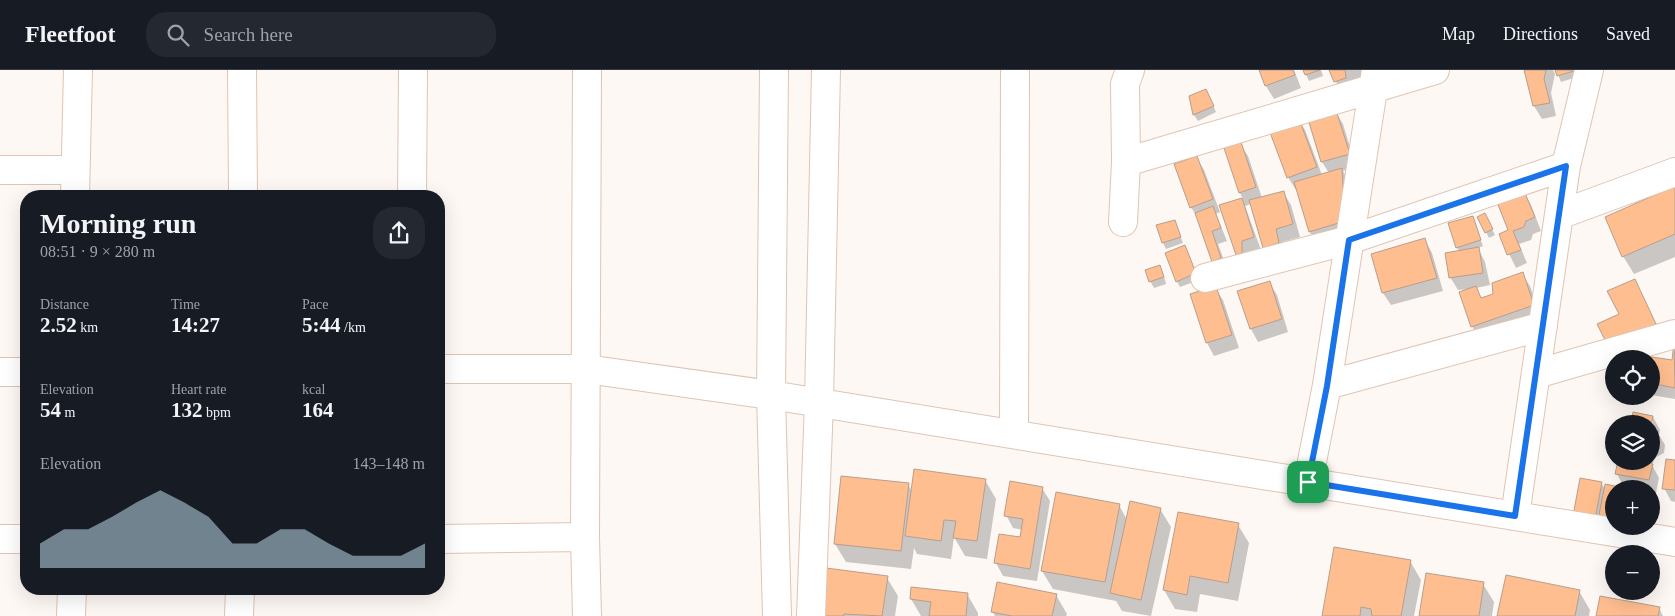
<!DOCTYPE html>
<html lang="en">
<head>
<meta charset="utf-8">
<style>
	:root { --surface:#171b24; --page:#242831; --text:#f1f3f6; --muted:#9ea1a6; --line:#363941; --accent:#97afbd }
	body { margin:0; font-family:"Times New Roman",serif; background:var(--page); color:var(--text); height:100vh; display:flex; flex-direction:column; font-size:19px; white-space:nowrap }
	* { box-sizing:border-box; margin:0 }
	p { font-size:16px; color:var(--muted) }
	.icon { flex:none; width:28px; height:28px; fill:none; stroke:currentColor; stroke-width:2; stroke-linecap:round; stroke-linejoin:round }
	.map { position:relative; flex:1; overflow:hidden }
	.details { position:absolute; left:20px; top:120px; width:425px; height:405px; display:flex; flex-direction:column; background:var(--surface); border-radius:20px; box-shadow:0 5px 20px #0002 }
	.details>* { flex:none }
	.controls { position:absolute; left:1605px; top:280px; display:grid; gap:10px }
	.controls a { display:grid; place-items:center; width:55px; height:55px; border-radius:50%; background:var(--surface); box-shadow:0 5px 20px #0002; font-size:25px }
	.pin { position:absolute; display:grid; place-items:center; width:42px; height:42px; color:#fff; margin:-21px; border-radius:10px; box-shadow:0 2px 8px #0006 }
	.round { display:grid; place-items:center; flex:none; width:52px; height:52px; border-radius:20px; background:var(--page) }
	.overview { display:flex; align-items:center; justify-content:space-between; height:85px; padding:0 20px }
	h1 { font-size:28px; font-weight:700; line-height:38px }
	.stats { display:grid; grid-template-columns:repeat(3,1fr); gap:8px; height:85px; padding:5px 20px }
	.stats div { display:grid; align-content:center }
	.stats b { font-size:21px; font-weight:700 }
	.stats small { font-size:14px; font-weight:400 }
	.stats p { font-size:14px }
	.chart { height:140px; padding:10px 20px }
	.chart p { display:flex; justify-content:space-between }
	.chart svg { width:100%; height:90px; margin-top:5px; fill:var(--accent); opacity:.7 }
	header { display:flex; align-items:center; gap:30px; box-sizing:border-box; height:70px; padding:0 25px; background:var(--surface); border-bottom:1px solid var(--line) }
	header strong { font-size:24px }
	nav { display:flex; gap:28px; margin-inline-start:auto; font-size:18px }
	.search { width:350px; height:45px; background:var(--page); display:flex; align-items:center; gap:12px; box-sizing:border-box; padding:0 18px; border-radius:20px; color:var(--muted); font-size:19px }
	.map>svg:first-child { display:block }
	.shadow { fill:#0003 }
	.building { fill:#ffbe90; stroke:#b89e8c }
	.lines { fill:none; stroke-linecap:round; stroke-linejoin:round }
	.street-casing { stroke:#dfc4b2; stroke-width:30 }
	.secondary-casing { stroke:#dfc4b2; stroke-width:30 }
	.street { stroke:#fff; stroke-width:28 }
	.secondary { stroke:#fff; stroke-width:28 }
	.route-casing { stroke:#fff; stroke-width:10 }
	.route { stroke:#1a73e8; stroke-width:6 }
</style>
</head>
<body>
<header>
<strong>Fleetfoot</strong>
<div class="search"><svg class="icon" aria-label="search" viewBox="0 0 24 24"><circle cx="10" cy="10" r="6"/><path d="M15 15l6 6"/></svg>Search here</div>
<nav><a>Map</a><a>Directions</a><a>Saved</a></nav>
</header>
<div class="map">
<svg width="1675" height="546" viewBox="0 0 1675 546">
	<rect width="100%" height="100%" fill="#fdf8f4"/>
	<path class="shadow" d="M1261,0H1294L1301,18L1274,29L1266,16Z
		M1304,0H1321L1323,6L1309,11Z
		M1331,0H1366L1368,5L1351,10L1352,21L1342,25Z
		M1526,0H1553L1555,4L1551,23L1556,46L1542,49L1534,36Z
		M1556,0H1575L1577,7L1561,12Z
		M1209,26L1216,42L1198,51L1194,45L1191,27Z
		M1335,41L1343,54L1356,97L1343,101L1349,112L1352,164L1317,175L1310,162L1297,119L1296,120L1288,107L1297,47L1305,60L1322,105L1329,103L1322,92L1309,49Z
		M1240,74L1248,86L1262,128L1283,122L1291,135L1300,167L1282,172L1286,186L1271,190L1264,177L1251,134L1245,136L1261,180L1244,198L1237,185L1221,136L1243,129L1240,123Z
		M1196,87L1204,100L1220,142L1216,144L1227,171L1218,174L1228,201L1220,204L1213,191L1198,149L1191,137Z
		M1675,118V187L1634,204L1623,186Z
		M1524,122L1531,135L1541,161L1533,164L1531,170L1519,174L1527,193L1516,198L1500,165L1510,161Z
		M1472,147L1483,176L1478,178L1485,192L1490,215L1476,218L1482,229L1494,225L1522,204L1530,216L1541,248L1479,269L1472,256L1469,219L1458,220L1450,207L1459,182L1457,177Z
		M1175,151L1183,173L1166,179L1163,173Z
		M1488,151L1495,165L1489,168L1486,162Z
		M1425,170L1432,183L1443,221L1391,235L1383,223Z
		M1185,177L1199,210L1180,217L1177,211Z
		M1163,203L1166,214L1154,218L1150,211Z
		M1269,212L1277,225L1288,262L1258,272L1251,259Z
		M1215,218L1223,230L1239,278L1214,286L1207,273L1191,225Z
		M1675,278V329L1651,325V289L1626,284L1673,292Z
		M1653,347L1660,360L1659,365L1665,375L1664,383L1654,388L1653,393H1651L1659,408L1656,423L1653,422L1658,430L1653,454L1651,453V419H1630L1624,417L1617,404L1619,391H1651Z
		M1675,391V432L1671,431L1664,418Z
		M985,410L996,429L987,489L965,486L954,467L951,489L917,484L914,478L911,499L846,492L835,474L908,414L912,422Z
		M1601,413L1605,419L1606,416L1623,419H1614V456L1582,459Z
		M1042,418L1050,431L1037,511L1003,506L996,493L1021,468L1023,460L1013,458L1006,445Z
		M1119,435L1127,450L1160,439L1171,457L1151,546L1122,541L1116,531L1053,519L1042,501Z
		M1238,455L1249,473L1238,531L1200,524L1197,542L1175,539L1164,520Z
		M1410,491L1421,510L1414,546H1323Z
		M887,508L898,526L895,546H820Z
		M1483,514L1494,532L1492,546H1421Z
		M1579,521L1590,540L1589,546H1499Z
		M967,524L978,543V546H921L911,529Z
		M1056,525L1067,544L1066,546H995L992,541Z
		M1659,538L1663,546H1598Z"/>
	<path class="building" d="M1259,0H1293L1295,5L1265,16Z
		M1303,0H1320L1305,5Z
		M1329,0H1345L1346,8L1334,12Z
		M1524,0H1546L1544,9L1550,33L1533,36Z
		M1555,0H1574V1L1557,6Z
		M1206,19L1214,36L1193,45L1189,26Z
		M1336,40L1350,84L1321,92L1308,49Z
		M1298,46L1317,97L1287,108L1268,57Z
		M1241,72L1256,117L1239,123L1224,78Z
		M1197,86L1213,129L1190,138L1174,94Z
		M1342,98L1345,151L1309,162L1294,112Z
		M1675,116V164L1622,187L1605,147Z
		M1284,121L1293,154L1276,159L1279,173L1263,178L1249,130Z
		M1524,121L1535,147L1526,151L1524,157L1513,161L1521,180L1507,185L1499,164L1508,160L1497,132Z
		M1242,128L1254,167L1242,171V183L1236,185L1219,135Z
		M1213,136L1221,158L1212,161L1221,188L1212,192L1195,143Z
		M1485,143L1493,159L1485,163L1477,147Z
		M1473,146L1481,170L1456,178L1448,153Z
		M1175,150L1181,167L1162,173L1156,155Z
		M1425,168L1437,208L1382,223L1371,184Z
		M1185,175L1196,203L1176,212L1165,183Z
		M1479,177L1483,203L1449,208L1445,183Z
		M1160,195L1164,207L1149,212L1145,200Z
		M1523,202L1534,235L1471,257L1459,222L1476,216L1481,228L1493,224L1492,213Z
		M1635,209L1656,254L1608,276L1597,254L1619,244L1607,221Z
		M1270,211L1282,249L1250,259L1237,221Z
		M1216,216L1232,265L1206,273L1190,224Z
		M1674,273L1675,318L1651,313V289H1624L1625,283L1672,290Z
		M1633,342L1653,346L1651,356V354H1631Z
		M1651,360L1658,361L1657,370L1651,373Z
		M1666,389L1675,390V420L1662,419Z
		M1618,391H1639L1653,394L1649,410L1615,404Z
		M914,399L986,409L977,471L953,468L956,451L944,450L941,471L905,466Z
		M841,406L909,413L901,481L834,474Z
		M1580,408L1602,412L1595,450L1573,446Z
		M1010,411L1043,417L1030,499L994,493L999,464L1020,467L1023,449L1004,446Z
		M1605,414L1624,418L1614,419V453L1598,450Z
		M1056,422L1120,434L1105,512L1041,501Z
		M1651,422H1655L1651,441Z
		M1130,431L1161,438L1141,530L1110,523Z
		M1178,442L1239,453L1228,513L1190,506L1187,525L1163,520Z
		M1334,477L1411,490L1401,546H1372L1371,539L1361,537L1360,546H1322Z
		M826,498L888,506L882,546L844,544L843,546H819Z
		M1426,503L1484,512L1479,546H1419Z
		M1506,505L1580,520L1575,546H1497Z
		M997,512L1057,524L1052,546H1012L991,542Z
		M911,517L968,523L966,546H929L931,532L910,529Z
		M1600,526L1660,537L1658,546H1596Z"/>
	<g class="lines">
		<defs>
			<path id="street" d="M242,0L243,126
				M1126,92L1435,0
				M0,100H75
				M75,126L78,0
				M412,126L413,0
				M1559,145L1675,102
				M1123,152L1126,92L1125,14L1130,0
				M1205,208L1349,170L1566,96
				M439,299H586L771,325
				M0,302H26
				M1536,304L1675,264
				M1327,315L1543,256
				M1014,364L1015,0
				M1308,412L1327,315L1376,0
				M1515,446L1566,96L1589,0
				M0,469H26
				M439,469L585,467
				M71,546L72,519
				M239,546L240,519
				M587,546L585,467L587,0"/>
			<path id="secondary" d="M774,0L771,325L777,546
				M771,325L1675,472
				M811,546L819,332L826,0"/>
		</defs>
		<use href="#street" class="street-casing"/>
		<use href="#secondary" class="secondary-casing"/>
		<use href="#street" class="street"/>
		<use href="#secondary" class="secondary"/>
	</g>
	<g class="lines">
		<defs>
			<path id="route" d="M1566,96L1515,446L1308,412L1327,316L1349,170Z"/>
		</defs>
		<use href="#route" class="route-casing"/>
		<use href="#route" class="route"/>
	</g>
</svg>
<div class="controls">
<a><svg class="icon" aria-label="locate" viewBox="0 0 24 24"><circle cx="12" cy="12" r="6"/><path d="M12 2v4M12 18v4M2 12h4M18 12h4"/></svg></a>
<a><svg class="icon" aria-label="layers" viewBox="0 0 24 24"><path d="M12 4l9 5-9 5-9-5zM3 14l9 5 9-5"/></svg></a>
<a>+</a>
<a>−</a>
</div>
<div class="pin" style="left:1308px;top:412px;background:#1e9e55"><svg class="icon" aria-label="arrive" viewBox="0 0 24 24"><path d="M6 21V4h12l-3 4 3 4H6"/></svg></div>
<section class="details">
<div class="overview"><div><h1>Morning run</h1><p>08:51 · 9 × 280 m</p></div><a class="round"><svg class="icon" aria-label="share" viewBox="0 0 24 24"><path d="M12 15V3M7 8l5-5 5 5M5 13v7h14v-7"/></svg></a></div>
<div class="stats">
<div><p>Distance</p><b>2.52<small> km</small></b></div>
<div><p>Time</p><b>14:27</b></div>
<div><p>Pace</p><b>5:44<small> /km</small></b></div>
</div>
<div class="stats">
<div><p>Elevation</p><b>54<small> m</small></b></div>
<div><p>Heart rate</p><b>132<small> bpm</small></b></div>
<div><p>kcal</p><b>164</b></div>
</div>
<div class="chart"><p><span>Elevation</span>143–148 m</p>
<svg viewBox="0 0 160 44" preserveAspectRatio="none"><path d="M0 44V32L10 25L20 25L30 19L40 12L50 6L60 12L70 19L80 32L90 32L100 25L110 25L120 32L130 38L140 38L150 38L160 32V44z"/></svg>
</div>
</section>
</div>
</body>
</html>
